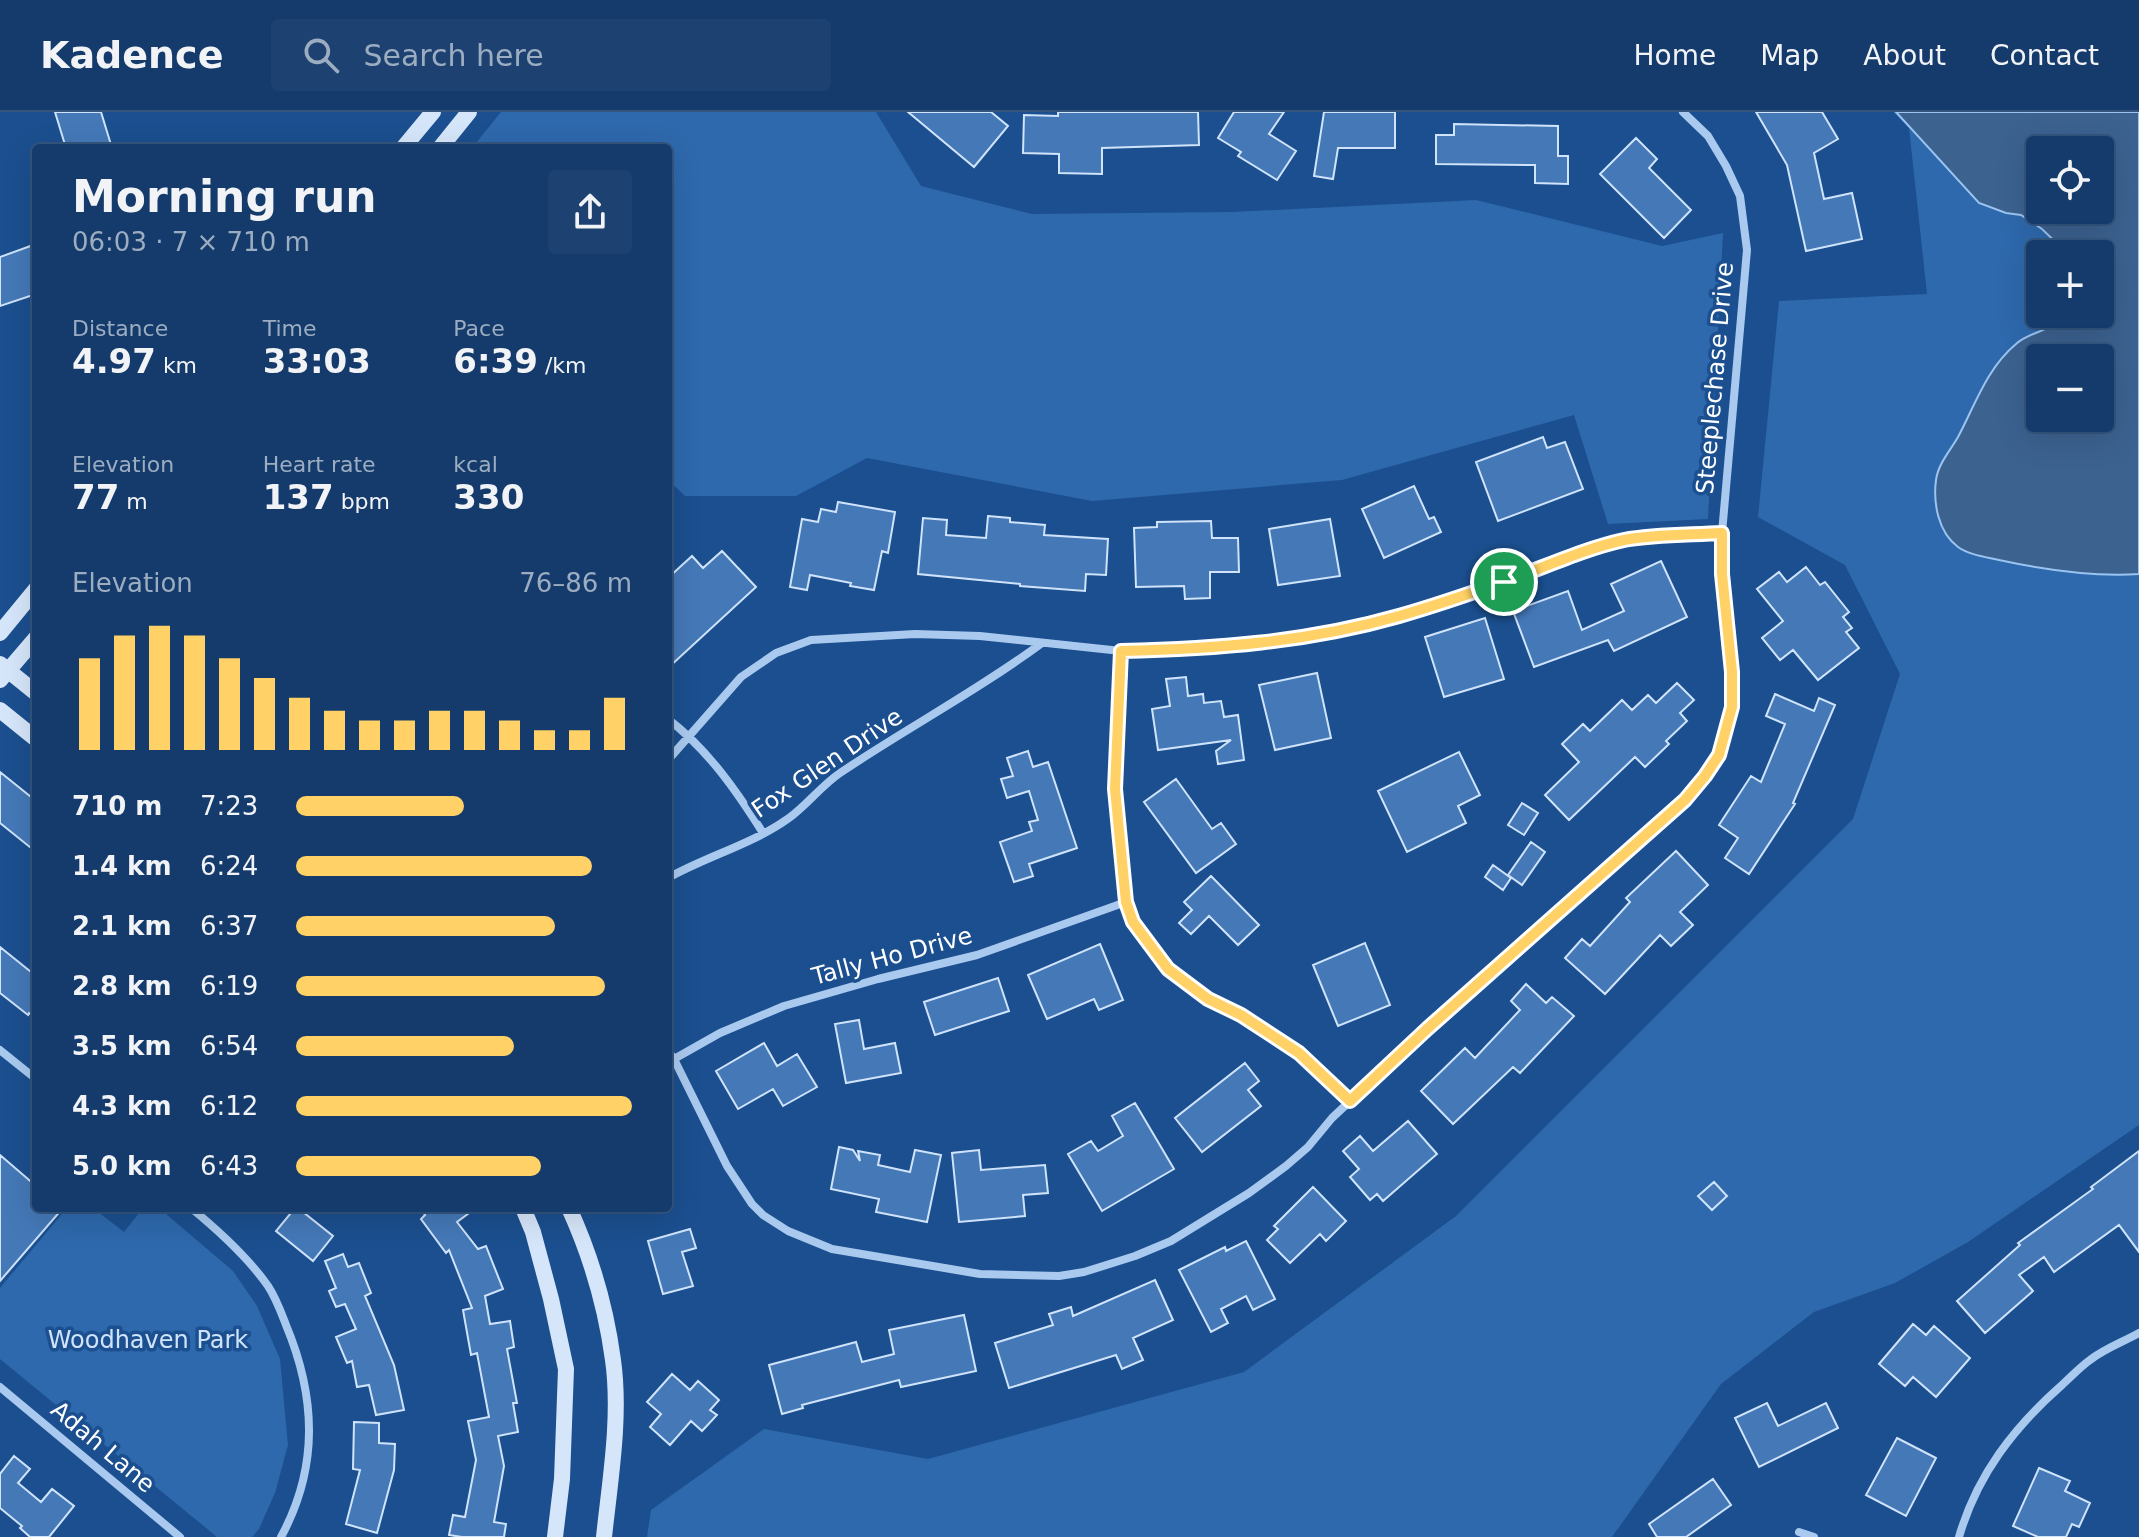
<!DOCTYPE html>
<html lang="en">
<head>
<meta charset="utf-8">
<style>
	:root { --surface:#143b6b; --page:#1d4271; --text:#f1f3f6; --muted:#9dadc1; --line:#33557e; --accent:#ffd166 }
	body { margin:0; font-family:"DejaVu Sans",sans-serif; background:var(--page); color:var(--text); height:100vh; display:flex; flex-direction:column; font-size:30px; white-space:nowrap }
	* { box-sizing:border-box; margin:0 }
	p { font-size:26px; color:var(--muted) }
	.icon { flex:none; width:44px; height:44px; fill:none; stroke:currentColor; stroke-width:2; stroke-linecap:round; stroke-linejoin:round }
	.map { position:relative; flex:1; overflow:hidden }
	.details { position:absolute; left:32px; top:32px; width:640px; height:1068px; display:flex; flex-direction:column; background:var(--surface); border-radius:8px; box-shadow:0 8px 32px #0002,0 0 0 2px var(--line) }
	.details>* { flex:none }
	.tools { position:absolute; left:2026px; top:24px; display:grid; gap:16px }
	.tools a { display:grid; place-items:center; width:88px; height:88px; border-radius:8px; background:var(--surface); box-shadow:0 8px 32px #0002,0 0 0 2px var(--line); font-size:40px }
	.pin { position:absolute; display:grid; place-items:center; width:68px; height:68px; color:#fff; margin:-34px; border:4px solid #fff; border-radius:50%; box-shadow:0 2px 8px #0007 }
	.round { display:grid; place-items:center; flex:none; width:84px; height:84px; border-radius:8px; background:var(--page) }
	.head { display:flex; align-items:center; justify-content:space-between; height:136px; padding:0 40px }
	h1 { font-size:44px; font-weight:600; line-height:60px }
	.stats { display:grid; grid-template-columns:repeat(3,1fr); gap:12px; height:136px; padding:8px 40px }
	.stats div { display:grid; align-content:center }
	.stats b { font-size:34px; font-weight:600 }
	.stats small { font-size:22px; font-weight:400 }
	.stats p { font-size:22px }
	.chart { height:224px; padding:16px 40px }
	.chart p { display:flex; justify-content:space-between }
	.chart svg { width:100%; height:144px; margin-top:8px; stroke:var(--accent); stroke-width:6 }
	ul { padding:0 40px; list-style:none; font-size:26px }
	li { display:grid; grid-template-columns:128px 96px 1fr; align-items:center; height:60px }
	li i { height:20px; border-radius:10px; background:var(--accent) }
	header { display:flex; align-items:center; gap:48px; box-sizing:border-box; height:112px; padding:0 40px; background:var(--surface); border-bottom:2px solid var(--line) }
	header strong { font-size:38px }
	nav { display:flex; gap:44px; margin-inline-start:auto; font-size:28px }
	.search { width:560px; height:72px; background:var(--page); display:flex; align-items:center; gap:20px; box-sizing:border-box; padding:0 28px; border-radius:8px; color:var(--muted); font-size:30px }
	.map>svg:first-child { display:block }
	.green { fill:#2e69ad; fill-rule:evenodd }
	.water { fill:#3c6290; stroke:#9cc4f0; stroke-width:2; fill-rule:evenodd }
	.building { fill:#4478b7; stroke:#cfe3fa; stroke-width:2 }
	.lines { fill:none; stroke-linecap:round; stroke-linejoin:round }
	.minor { stroke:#a9c9ee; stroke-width:8 }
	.secondary { stroke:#d6e6fa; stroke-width:16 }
	.route-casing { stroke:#fff; stroke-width:16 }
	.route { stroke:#ffd166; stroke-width:10 }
	.labels { text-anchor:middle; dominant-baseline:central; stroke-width:7; stroke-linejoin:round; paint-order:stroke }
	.street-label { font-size:24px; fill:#fff; stroke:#1b4f8f }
	.park-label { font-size:24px; fill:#cfe3fa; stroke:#1b4f8f }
</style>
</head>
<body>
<header>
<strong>Kadence</strong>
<div class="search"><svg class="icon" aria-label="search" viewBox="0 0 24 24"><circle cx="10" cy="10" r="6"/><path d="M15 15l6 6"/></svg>Search here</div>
<nav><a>Home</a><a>Map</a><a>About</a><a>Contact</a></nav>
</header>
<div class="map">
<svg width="2139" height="1425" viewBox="0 0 2139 1425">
	<rect width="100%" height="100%" fill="#1b4f8f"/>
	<path class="green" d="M501,0H876L921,74L1032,102L1232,100L1476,88L1662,134L1723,121L1708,407L1608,412L1574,303L1342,368L1092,389L867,346L796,384H685L668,368V36H472Z
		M1893,0H2139V1013L1968,1130L1895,1171L1814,1200L1721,1272L1612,1425H647L651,1398L764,1317L928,1347L1244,1260L1456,1104L1853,707L1900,562L1845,453L1758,405L1779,189L1927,182L1909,16ZM2040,38H2100V98H2040ZM2040,142H2100V202H2040ZM2040,246H2100V306H2040Z
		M67,1096H93L124,1120L143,1096H159L233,1159L257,1194L280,1247L288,1333L275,1381L259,1417L252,1425H217L0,1247V1176Z"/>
	<path class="water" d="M1896,0H2139V462C2092,465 2045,458 1999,448C1986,445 1969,443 1958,435C1938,420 1933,391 1936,368C1938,352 1950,339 1958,325C1975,293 1987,256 2016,232C2027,222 2042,220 2054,213C2060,210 2064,205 2069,203C2077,199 2091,202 2100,202V142H2068L2042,117L2021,103L2006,101L1979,91ZM2040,38H2100V98H2040ZM2040,246H2100V306H2040Z"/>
	<path class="building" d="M55,0H101L112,36H66Z
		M908,0H991L1008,14L974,55Z
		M1058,0H1198L1199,33L1102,36V62L1059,61V42L1023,41L1024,3L1058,4Z
		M1234,0H1284L1269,22L1296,39L1277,68L1238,44L1241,40L1218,26Z
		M1324,0H1395V36H1338L1333,67L1314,64Z
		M1756,0H1822L1838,27L1814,41L1824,87L1852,81L1862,127L1806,139L1787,53Z
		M1454,12L1558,14V44H1568V72L1535,71V53L1436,52V23H1454Z
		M1636,26L1657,47L1649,56L1691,98L1664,126L1600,62Z
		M36,132V182L0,194V145Z
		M1543,325L1547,336L1565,330L1583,377L1498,409L1476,350Z
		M1414,374L1429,407L1434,405L1441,420L1384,446L1362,397Z
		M838,390L895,400L888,441L882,439L874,478L850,474L851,471L810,463L807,478L790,475L802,407L818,410L821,397L836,400Z
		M988,404L1010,406V410L1045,413L1044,423L1108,427L1106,463L1086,462L1085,479L1020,474V472L918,462L923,406L947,408L946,423L986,426Z
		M1330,407L1340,464L1278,473L1269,417Z
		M1211,409L1212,426H1238L1239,460H1210V486L1185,487L1184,474L1136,475L1134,416L1157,415V410Z
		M722,439L756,475L668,556V466L692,444L703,456Z
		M1661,449L1687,505L1614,539L1608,528L1534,555L1513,499L1568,479L1582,518L1624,499L1611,472Z
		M1806,455L1820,473L1825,470L1849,500L1843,505L1852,516L1846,520L1859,536L1818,568L1793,538L1780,548L1762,526L1783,509L1757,477L1779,460L1787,470Z
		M1485,506L1504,567L1444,585L1425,525Z
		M1317,561L1331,626L1275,638L1259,573Z
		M1186,565L1188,584L1203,582L1204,591L1221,589L1224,605L1238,603L1244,648L1218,652L1216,639L1231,628L1158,638L1152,597L1170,594L1166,567Z
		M1677,571L1694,588L1680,601L1687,609L1666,629L1669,632L1645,655L1635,645L1569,708L1545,683L1579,650L1562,632L1583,612L1590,619L1622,588L1632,598L1648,583L1656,591Z
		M1775,582L1814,599L1819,586L1835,593L1793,691L1795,692L1749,762L1725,746L1738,726L1719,713L1751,664L1761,670L1785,612L1766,604Z
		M1028,639L1033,655L1048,650L1077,736L1029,752L1033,764L1014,770L1000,730L1032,719L1029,710L1038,708L1029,679L1007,686L1001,667L1013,664L1007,646Z
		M1459,640L1480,683L1458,694L1466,711L1407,740L1378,679Z
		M0,660L36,689V740L0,711Z
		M1176,667L1212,717L1221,711L1236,732L1196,761L1144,690Z
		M1522,691L1538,701L1524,723L1508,713Z
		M1531,730L1545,740L1522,773L1508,763Z
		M1676,739L1708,773L1680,800L1693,813L1671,834L1660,823L1605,882L1565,846L1582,827L1590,834L1630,790L1626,786Z
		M1493,753L1511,766L1503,778L1485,765Z
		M1211,764L1259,813L1238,833L1209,804L1191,822L1179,811L1192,798L1184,790Z
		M1365,831L1390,893L1338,914L1313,853Z
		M1100,832L1123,888L1099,898L1094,887L1047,907L1028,863Z
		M0,835L36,864V907L29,901L28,903L0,881Z
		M998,866L1009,899L935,923L924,890Z
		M1526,872L1546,891L1552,885L1574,904L1520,961L1513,955L1453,1012L1421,979L1465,936L1475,946L1520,898L1511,889Z
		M859,908L864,937L895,931L901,961L846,971L835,912Z
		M764,931L777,954L797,942L817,975L783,994L773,977L738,997L716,959Z
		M1245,951L1259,969L1248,978L1261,994L1202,1040L1175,1006Z
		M1135,991L1174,1057L1102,1099L1068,1042L1091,1029L1098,1039L1123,1024L1112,1004Z
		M1408,1009L1437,1042L1383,1089L1377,1082L1370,1088L1350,1065L1359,1057L1343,1039L1360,1024L1373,1039Z
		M839,1035L853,1038L860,1049L858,1039L880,1043L878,1053L910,1060L915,1038L941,1043L927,1110L876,1100L879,1087L831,1077Z
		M979,1038L981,1058L1045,1053L1048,1081L1023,1083L1025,1104L959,1110L952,1041Z
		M2139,1039V1140L2119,1113L2054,1160L2044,1145L2019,1163L2033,1179L1985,1221L1957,1189L2020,1133L2018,1131L2093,1077L2091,1075Z
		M0,1043L36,1074V1096H63L0,1169Z
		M1714,1070L1727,1084L1712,1098L1698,1084Z
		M1313,1075L1346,1109L1326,1129L1320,1122L1290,1151L1267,1128L1278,1117L1274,1114Z
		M295,1096H298L333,1124L313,1149L276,1119Z
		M421,1096H476L457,1110L478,1137L486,1134L503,1177L485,1184L490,1212L510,1209L514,1235L507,1237L517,1291H513L518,1320L498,1324L504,1354L494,1410L506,1412L504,1425H462L449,1423L453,1403L465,1405L476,1348L468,1309L489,1305L477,1241L471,1243L463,1198L472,1196L449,1138L446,1141L421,1107L425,1103Z
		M690,1117L696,1136L682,1140L693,1174L663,1182L648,1129Z
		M1246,1129L1275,1187L1253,1198L1246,1184L1221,1197L1228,1211L1211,1220L1179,1158L1225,1135L1226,1139Z
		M343,1142L348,1155L359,1151L371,1181L365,1184L394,1253L404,1298L376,1303L369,1273L357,1275L352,1249L347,1251L336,1225L356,1217L345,1192L336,1195L329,1179L336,1176L325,1149Z
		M1155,1168L1173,1208L1133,1226L1143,1248L1122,1257L1116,1243L1009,1276L995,1231L1053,1213L1049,1202L1071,1195L1073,1204Z
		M964,1203L976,1259L901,1275L899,1268L802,1293L803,1296L782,1302L769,1253L856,1230L862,1250L894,1242L889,1218Z
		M1913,1212L1926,1223L1934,1214L1970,1246L1936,1285L1913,1265L1905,1274L1879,1252Z
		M672,1262L690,1278L698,1269L719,1288L710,1298L717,1303L702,1319L691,1309L670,1333L650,1315L661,1302L647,1290Z
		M1767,1291L1778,1314L1826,1291L1838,1316L1759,1355L1735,1306Z
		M354,1310L379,1311V1331L395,1332L394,1358L377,1421L346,1412L360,1358L353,1357Z
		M1897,1326L1936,1346L1906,1404L1866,1383Z
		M14,1344L30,1357L18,1371L41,1390L52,1377L74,1394L49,1425H30L20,1416L22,1414L0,1396V1362Z
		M2039,1356L2070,1369L2065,1379L2090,1391L2079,1415L2072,1412L2066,1425H2038L2013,1414Z
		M1713,1367L1731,1393L1686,1425H1657L1649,1412Z"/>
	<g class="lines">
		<path class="minor" d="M1121,539L1115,677L1126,790L1133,810L1168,857L1208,887L1241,903L1299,941L1350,989
			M668,607C708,638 736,678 763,721
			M668,648L741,565L776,541L811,528L915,522L980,524L1121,539L1202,537L1289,528L1363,514L1401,504L1504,470L1552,451L1625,428L1722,421
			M668,766C707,744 753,732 789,706C807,693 821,674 840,661C907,616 977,579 1042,531
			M0,938L36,967
			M668,939L674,947L727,1054L752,1092L763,1103L788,1119L832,1137L980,1162L1059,1164L1084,1160L1135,1144L1171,1129L1249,1081L1286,1054L1308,1035L1332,1006L1427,917L1685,688L1705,664L1719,643L1732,595V560L1722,462V421L1747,138L1740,84L1726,54L1708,24L1683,0
			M674,947L720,921L784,894L878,867L977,843L1126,790
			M191,1096C219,1119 247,1144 268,1174C276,1186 281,1200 286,1213C316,1285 319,1355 281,1425
			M0,1275L180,1425
			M1799,1420L1814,1425
			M1959,1425C1977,1363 2014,1315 2062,1273C2071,1265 2080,1255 2090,1248C2104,1237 2123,1230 2139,1221"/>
		<path class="secondary" d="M403,36L433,0
			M440,36L469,0
			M0,521L36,477
			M0,552L36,581
			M0,568L36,526
			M0,598L36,627
			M523,1096L533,1120L551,1187L566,1257L562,1367L555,1425
			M569,1096C591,1144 606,1196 613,1248C621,1305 610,1368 604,1425"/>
	</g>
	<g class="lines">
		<defs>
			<path id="route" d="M1722,421V462L1732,560V595L1719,643L1705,664L1685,688L1427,917L1350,989L1299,941L1241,903L1208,887L1168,857L1133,810L1126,790L1115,677L1121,539C1215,537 1308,530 1399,504C1434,494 1469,482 1503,470C1543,456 1583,437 1624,428C1656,422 1690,423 1722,421Z"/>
		</defs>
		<use href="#route" class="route-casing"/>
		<use href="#route" class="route"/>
	</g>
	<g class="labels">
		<g class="street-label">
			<text transform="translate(1715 266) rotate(-85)">Steeplechase Drive</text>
			<text transform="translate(827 651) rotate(-34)">Fox Glen Drive</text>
			<text transform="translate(892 844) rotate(-15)">Tally Ho Drive</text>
			<text transform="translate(103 1335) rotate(40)">Adah Lane</text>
		</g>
		<g class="park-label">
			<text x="148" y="1228">Woodhaven Park</text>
		</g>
	</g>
</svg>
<div class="tools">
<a><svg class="icon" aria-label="locate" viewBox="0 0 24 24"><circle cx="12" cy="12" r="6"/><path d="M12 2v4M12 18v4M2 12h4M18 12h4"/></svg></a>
<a>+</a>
<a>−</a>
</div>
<div class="pin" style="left:1504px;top:470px;background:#1e9e55"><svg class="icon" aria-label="arrive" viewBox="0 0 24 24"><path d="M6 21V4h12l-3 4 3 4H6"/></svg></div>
<section class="details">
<div class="head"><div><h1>Morning run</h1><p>06:03 · 7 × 710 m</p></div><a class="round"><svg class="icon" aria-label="share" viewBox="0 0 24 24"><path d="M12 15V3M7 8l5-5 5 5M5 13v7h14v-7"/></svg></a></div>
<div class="stats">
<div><p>Distance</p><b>4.97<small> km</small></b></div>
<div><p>Time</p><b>33:03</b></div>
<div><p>Pace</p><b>6:39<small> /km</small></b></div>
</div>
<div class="stats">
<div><p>Elevation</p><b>77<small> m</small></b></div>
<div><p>Heart rate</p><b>137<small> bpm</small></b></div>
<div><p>kcal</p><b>330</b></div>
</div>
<div class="chart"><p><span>Elevation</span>76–86 m</p>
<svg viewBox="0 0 160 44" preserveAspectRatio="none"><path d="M5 44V16M15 44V9M25 44V6M35 44V9M45 44V16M55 44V22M65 44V28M75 44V32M85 44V35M95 44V35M105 44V32M115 44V32M125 44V35M135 44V38M145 44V38M155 44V28"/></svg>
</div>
<ul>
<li><b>710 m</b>7:23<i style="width:50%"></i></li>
<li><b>1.4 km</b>6:24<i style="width:88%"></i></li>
<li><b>2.1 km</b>6:37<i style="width:77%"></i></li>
<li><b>2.8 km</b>6:19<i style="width:92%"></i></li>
<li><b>3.5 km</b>6:54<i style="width:65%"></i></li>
<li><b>4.3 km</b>6:12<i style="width:100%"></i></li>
<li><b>5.0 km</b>6:43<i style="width:73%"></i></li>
</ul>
</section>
</div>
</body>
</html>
